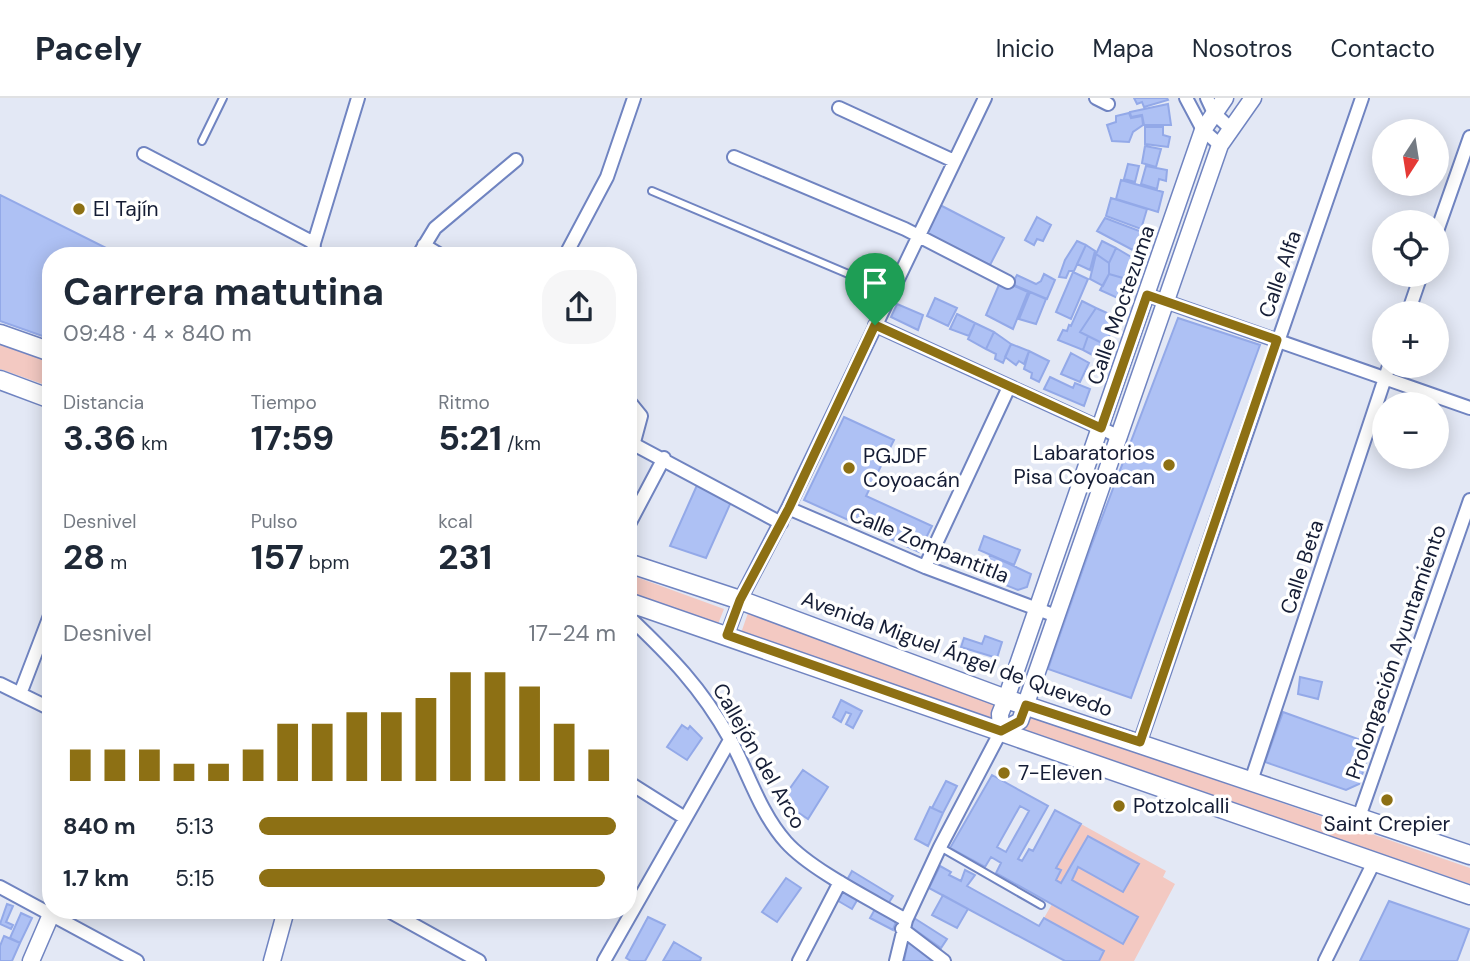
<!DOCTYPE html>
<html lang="es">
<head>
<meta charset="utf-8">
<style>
	:root { --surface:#fff; --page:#f6f6f7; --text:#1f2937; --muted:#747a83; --line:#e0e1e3; --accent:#8d7014 }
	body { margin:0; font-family:"DM Sans",sans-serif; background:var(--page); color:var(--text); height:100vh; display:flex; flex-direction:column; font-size:26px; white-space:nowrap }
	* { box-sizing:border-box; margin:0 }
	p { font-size:23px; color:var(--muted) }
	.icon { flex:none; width:38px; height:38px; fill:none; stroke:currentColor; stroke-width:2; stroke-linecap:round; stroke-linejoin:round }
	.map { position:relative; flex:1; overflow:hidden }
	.panel { position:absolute; left:42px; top:149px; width:595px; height:672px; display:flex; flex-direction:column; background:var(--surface); border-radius:28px; box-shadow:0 4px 18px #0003 }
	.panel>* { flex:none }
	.needle { width:46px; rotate:192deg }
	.buttons { position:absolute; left:1372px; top:21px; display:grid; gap:14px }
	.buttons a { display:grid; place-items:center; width:77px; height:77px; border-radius:50%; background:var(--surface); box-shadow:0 4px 18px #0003; font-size:35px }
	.pin { position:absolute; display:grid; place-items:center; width:60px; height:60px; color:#fff; margin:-72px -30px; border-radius:50% 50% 50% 0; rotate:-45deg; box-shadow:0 0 7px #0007 }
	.pin .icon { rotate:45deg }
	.round { display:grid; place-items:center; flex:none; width:74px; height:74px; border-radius:28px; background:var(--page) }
	.head { display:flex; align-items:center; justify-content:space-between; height:119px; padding:0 21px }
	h1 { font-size:38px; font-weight:700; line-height:52px }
	.figures { display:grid; grid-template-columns:repeat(3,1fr); gap:10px; height:119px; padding:7px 21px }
	.figures div { display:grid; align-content:center }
	.figures b { font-size:35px; font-weight:700 }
	.figures small { font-size:19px; font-weight:400 }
	.figures p { font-size:19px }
	.chart { height:196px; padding:14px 21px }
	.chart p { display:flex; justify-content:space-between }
	.chart svg { width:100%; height:126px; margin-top:7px; stroke:var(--accent); stroke-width:6 }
	ul { padding:0 21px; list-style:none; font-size:23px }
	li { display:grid; grid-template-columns:112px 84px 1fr; align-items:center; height:52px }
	li i { height:18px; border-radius:9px; background:var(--accent) }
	header { display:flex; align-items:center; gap:42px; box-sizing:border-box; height:98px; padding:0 35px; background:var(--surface); border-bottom:2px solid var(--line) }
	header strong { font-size:33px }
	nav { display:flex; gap:38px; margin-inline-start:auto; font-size:24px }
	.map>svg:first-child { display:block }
	.green { fill:#f3c9c2 }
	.building { fill:#aec1f4; stroke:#93a9e8; stroke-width:2; fill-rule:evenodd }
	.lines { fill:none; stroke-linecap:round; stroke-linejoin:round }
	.service-casing { stroke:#7084c1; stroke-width:10 }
	.minor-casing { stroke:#7084c1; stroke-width:16 }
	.tertiary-casing { stroke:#7084c1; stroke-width:19 }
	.secondary-casing { stroke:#7084c1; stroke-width:21 }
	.service { stroke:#fff; stroke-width:6 }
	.minor { stroke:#fff; stroke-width:12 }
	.tertiary { stroke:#fff; stroke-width:16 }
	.secondary { stroke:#fff; stroke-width:18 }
	.route-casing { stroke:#fff; stroke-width:14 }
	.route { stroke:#8d7014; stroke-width:9 }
	.poi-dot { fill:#8d7014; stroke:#fff; stroke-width:2.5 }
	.labels { text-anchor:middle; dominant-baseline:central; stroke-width:7; stroke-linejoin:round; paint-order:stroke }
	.poi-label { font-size:21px; fill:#151d35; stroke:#fff; text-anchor:start }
	.street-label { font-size:21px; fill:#151d35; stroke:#fff }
</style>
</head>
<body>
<header>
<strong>Pacely</strong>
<nav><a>Inicio</a><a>Mapa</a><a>Nosotros</a><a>Contacto</a></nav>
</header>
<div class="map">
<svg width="1470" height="863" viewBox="0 0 1470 863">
	<rect width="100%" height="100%" fill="#e3e8f5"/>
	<path class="green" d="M0,246L51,264V289L0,271Z
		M628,476L724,511L718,526L628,495Z
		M748,515L996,606L993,621L741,535Z
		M1028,617L1470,770V786L1025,633Z
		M1081,726L1166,773L1163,779L1175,786L1134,863H1099L1104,853L1044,820L1052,806L1122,846L1138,819L1072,782L1078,769L1123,794L1138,766L1088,738L1061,785L1056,782L1061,772L1056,770Z"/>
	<path class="building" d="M1134,0H1167L1168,2L1144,9L1142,4L1137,6Z
		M1168,6L1171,27H1144L1142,17L1131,19L1130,14Z
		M1129,15L1131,20L1142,18L1143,27L1133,34L1129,44L1112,43L1107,27L1116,24V18Z
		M1145,29H1163V37L1170,39L1168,49L1145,46Z
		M1145,48L1161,51L1156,69L1142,65Z
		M1128,66L1139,68L1135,84L1124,81Z
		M1146,68L1167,72L1166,83L1159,81L1157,91L1141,86Z
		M1121,82L1163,94L1158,114L1116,101Z
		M0,97L122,158H51V241L0,223Z
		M1111,100L1147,111L1141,131L1106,118Z
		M940,107L1004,140L990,167L924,138Z
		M1037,119L1051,127L1043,143L1037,141L1034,147L1025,142Z
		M1105,120L1150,137L1142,157L1097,133Z
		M1077,143L1086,147L1074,173H1069L1066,180L1059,179L1065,162Z
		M1102,143L1116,150L1109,165L1096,156Z
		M1086,147L1095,153L1090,172L1077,166Z
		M1116,150L1138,163L1130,182L1109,176V165Z
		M1096,156L1109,165V176L1103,188L1090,181Z
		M1073,174L1088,181L1071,221L1056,214Z
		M1044,176L1055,182L1047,201L1012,186L1017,177L1036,186L1041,183Z
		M1109,176L1130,182L1122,202L1100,192Z
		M1001,182L1028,194L1013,231L986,217Z
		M1030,194L1046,201L1036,226L1019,221Z
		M935,200L957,210L948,228L927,218Z
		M1082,203L1096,210L1080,234L1088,238L1083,252L1058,242L1063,232L1067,233L1069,227L1071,228Z
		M897,206L923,217L918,232L891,219Z
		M1096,210L1116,219L1106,247L1080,234Z
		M957,216L975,225L969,238L950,231Z
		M1178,220L1260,247L1131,600L1048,571L1090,451Z
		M975,225L994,234L986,251L968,241Z
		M994,234L1011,246L1003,265L995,261L996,256L986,251Z
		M1088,238L1106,247L1100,261L1083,252Z
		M1011,246L1029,253L1024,266L1019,263L1016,267L1005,259Z
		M1029,253L1049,263L1039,284L1031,280L1032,275L1024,271Z
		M1071,255L1089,265L1080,284L1061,276Z
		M1050,279L1073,290L1075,285L1090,291L1084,308L1044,291Z
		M844,319L894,342L866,398L932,428L919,454L804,402Z
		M698,385L731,404L706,460L670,448Z
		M984,438L1020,452L1014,467L979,452Z
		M990,457L1031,476L1027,489L1018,492L981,477Z
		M985,538L1002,544L997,560L961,549L964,540L982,546Z
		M1300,579L1322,584L1318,601L1298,596Z
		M841,602L862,613L853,630L846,626L851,616L846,614L841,624L833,619Z
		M1283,614L1372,646L1359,686L1346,692L1265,664Z
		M682,627L688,631L690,628L702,640L687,662L667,649Z
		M803,672L828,689L808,721L781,703Z
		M992,677L1048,708L1018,761L1022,763L1029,751L1033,753L1055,712L1081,726L1056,770L1061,772L1056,782L1061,785L1088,738L1139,766L1123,794L1078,769L1072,782L1138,819L1123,846L996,775L1001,765L991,759L985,769L950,750ZM1020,708L1029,713L1006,754L997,749Z
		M946,683L957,688L943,715L932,710Z
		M930,709L943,715L928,748L915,741Z
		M940,768L951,774L949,777L961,783L965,772L975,777L967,788L1039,828L1044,820L1104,853L1099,863H1065L929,790Z
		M852,773L893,798L888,806L847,782Z
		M786,780L801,790L777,824L762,814Z
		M842,790L859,799L852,811L835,801Z
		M943,797L968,811L957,830L932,817Z
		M1389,803L1469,831L1457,863H1360Z
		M7,806L13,808L6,824L13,827L11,831L0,826Z
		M875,811L896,823L893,832L870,820Z
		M21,815L32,820L20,845L10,840Z
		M648,819L665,827L645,863H631L626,860Z
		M914,820L947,841L941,850L911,829Z
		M4,838L20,845L12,863H0V848Z
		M908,843L935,863H904Z
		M674,844L701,860L700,863H663Z"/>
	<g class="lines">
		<defs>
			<path id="service" d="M202,43L223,0
				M652,93L891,194
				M940,749L1041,807"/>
			<path id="minor" d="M1096,0L1108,6
				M1186,0L1203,32L1220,47
				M1207,0L1214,15L1230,30
				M839,10L954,63
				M144,56L314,145
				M734,59L905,131L1008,184
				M1437,133L1470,39
				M424,147L442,158
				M313,158L314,145L358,0
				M418,158L435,130L516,62
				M565,158L607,79L634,0
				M1147,197L1470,310
				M1408,215L1421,177
				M875,227L1120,339
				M628,302L641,318L634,344L637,348L781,425
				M788,410L925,469L1056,518
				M628,428L664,360
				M925,469L1009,289
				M628,518C670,558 701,589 730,641C748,674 760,715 786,744C811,772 872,802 906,822
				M727,537L740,502L788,410L985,0
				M0,586L51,611
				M20,596L51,515
				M1140,644L1362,0
				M1251,683L1389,268
				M628,684L685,720
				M1359,719L1470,402
				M0,789L137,863
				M387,812L479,863
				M902,831L944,863
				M604,863L730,642
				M799,863L840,784
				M896,863L906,822L940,749L1001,633
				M1325,863L1374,764"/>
			<path id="tertiary" d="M1225,0L1203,32L1006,601L1000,616L1001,633L1020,623L1220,47L1253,0
				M31,863L53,812
				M272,863L286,812"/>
			<path id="secondary" d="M0,236L51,254
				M0,282L51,301
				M628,465L740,502L1006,601L1470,757
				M628,504L1470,797"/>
		</defs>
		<use href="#service" class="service-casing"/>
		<use href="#minor" class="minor-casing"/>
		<use href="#tertiary" class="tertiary-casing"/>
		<use href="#secondary" class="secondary-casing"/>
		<use href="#service" class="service"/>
		<use href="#minor" class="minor"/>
		<use href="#tertiary" class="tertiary"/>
		<use href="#secondary" class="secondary"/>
	</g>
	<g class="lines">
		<defs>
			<path id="route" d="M1147,197L1277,242L1140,644L1026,607L1020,623L1001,633L727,537L740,502L789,410L875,227L1101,330Z"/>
		</defs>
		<use href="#route" class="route-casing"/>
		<use href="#route" class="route"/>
	</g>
	<g class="poi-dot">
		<circle cx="79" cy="111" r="7"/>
		<circle cx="1169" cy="367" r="7"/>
		<circle cx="849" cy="370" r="7"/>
		<circle cx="1004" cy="675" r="7"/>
		<circle cx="1387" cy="702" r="7"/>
		<circle cx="1119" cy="708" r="7"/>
	</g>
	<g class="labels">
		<g class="poi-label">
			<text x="93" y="111">El Tajín</text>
			<text x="1155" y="355" text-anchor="end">Labaratorios<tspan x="1155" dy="24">Pisa Coyoacan</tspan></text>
			<text x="863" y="358">PGJDF<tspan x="863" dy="24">Coyoacán</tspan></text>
			<text x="1018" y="675">7-Eleven</text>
			<text x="1133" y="708">Potzolcalli</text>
			<text x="1387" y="726" text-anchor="middle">Saint Crepier</text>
		</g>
		<g class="street-label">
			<text transform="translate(1280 176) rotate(-71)">Calle Alfa</text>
			<text transform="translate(1121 207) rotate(-71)">Calle Moctezuma</text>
			<text transform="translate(929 447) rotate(22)">Calle Zompantitla</text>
			<text transform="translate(1302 469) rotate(-72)">Calle Beta</text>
			<text transform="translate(1396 554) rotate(-71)">Prolongación Ayuntamiento</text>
			<text transform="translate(957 556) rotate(20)">Avenida Miguel Ángel de Quevedo</text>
			<text transform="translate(759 658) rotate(60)">Callejón del Arco</text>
		</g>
	</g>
</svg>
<div class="buttons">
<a><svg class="needle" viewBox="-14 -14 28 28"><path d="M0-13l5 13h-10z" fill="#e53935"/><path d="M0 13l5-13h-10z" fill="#747a83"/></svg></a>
<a><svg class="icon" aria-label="locate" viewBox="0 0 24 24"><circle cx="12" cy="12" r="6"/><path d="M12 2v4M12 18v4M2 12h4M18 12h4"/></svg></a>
<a>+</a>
<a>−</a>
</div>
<div class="pin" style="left:875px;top:227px;background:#1e9e55"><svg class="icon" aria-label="arrive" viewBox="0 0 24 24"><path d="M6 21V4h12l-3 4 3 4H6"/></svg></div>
<section class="panel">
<div class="head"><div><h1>Carrera matutina</h1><p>09:48 · 4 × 840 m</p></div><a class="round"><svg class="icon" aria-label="share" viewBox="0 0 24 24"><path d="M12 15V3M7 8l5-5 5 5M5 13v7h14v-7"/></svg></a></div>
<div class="figures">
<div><p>Distancia</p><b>3.36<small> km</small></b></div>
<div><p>Tiempo</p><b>17:59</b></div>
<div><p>Ritmo</p><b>5:21<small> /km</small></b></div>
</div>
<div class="figures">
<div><p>Desnivel</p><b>28<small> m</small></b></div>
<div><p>Pulso</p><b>157<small> bpm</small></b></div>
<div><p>kcal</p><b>231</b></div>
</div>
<div class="chart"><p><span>Desnivel</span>17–24 m</p>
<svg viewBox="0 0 160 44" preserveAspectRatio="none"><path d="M5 44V33M15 44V33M25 44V33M35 44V38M45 44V38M55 44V33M65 44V24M75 44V24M85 44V20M95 44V20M105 44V15M115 44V6M125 44V6M135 44V11M145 44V24M155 44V33"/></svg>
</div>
<ul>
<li><b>840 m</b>5:13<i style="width:100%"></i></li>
<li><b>1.7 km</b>5:15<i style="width:97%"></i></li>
</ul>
</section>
</div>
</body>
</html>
